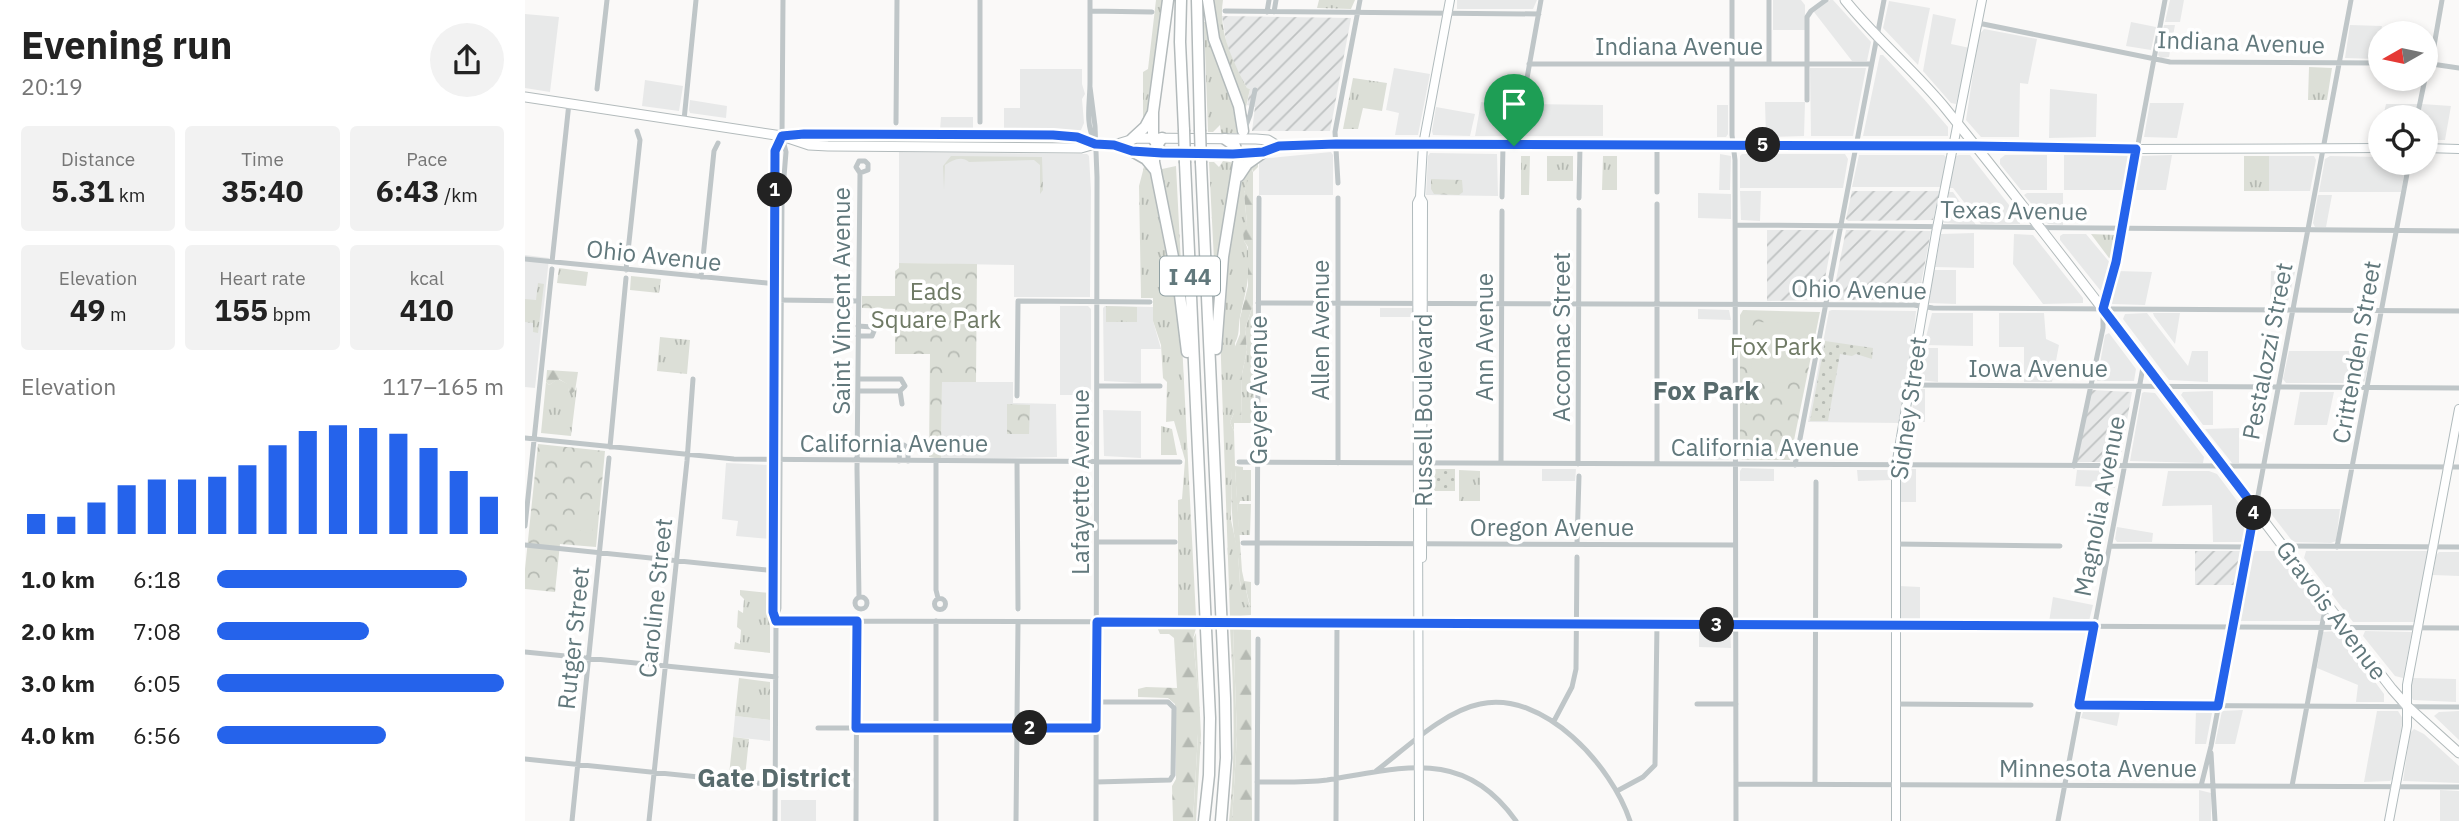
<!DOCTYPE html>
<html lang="en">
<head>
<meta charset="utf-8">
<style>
	:root { --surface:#fff; --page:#f2f2f2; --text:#222; --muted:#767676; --accent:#2563eb }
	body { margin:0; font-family:"IBM Plex Sans",sans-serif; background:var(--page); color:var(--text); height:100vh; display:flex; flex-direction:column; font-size:26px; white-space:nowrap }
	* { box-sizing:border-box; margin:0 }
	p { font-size:23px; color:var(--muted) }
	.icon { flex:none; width:38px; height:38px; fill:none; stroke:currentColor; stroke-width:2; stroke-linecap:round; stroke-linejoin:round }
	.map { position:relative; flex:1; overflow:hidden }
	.sheet { display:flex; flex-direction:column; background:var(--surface); width:525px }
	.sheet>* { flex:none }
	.needle { width:46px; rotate:261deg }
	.controls { position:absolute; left:1843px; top:21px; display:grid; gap:14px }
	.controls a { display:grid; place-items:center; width:70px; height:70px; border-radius:50%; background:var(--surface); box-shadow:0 4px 10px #0003; font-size:35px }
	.pin { position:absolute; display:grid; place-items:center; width:60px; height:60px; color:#fff; margin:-72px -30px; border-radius:50% 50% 50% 0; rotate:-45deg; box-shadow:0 0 7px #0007 }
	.pin .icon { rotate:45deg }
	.km { position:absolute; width:35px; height:35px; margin:-18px; border-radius:50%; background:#222; color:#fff; font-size:19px; line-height:35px; text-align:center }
	.round { display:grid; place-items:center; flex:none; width:74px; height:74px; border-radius:37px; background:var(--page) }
	.overview { display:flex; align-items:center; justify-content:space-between; height:119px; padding:0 21px }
	h1 { font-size:38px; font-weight:700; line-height:52px }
	.stats { display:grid; grid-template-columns:repeat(3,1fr); gap:10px; height:119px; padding:7px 21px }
	.stats div { display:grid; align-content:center; border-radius:7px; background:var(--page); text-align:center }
	.stats b { font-size:30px; font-weight:700 }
	.stats small { font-size:19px; font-weight:400 }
	.stats p { font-size:19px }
	.chart { height:196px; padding:14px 21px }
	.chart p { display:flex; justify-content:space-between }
	.chart svg { width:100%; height:126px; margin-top:7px; stroke:var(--accent); stroke-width:6 }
	ul { padding:0 21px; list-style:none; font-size:23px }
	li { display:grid; grid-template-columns:112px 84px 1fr; align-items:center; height:52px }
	li i { height:18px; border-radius:9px; background:var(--accent) }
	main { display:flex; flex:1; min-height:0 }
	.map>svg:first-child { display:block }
	.built { fill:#e8e9e9 }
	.industrial { fill:url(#industrial-furrows) }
	.grass { fill:url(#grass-tufts) }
	.forest { fill:url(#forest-firs) }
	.park { fill:url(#park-crowns) }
	.garden { fill:url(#garden-dots) }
	.pitch { fill:#dcdfd7 }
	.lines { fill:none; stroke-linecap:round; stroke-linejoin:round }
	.secondary-casing { stroke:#b1bbbd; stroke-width:10 }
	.primary-casing { stroke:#b3bbbc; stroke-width:11 }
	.highway-casing { stroke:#b3babb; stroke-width:13 }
	.street { stroke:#bfc6c8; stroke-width:5 }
	.secondary { stroke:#fff; stroke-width:8 }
	.primary { stroke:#fff; stroke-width:9 }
	.highway { stroke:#fff; stroke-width:10 }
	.highway-bridge-casing { stroke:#b3babb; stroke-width:13; stroke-linecap:butt }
	.street-bridge { stroke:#bfc6c8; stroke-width:5 }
	.highway-bridge { stroke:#fff; stroke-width:10 }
	.route-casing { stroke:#fff; stroke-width:14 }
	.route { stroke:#2563eb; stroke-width:9 }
	.labels { text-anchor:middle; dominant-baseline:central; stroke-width:7; stroke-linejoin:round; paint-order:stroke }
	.shield { fill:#fff; stroke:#90a0a3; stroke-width:2 }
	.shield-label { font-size:23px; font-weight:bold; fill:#61787c }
	.street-label { font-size:24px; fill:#61787c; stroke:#fff }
	.park-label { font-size:24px; fill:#6f7a65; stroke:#fff }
	.neighbourhood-label { font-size:26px; font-weight:bold; fill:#586b6d; stroke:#fff }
</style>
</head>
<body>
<main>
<section class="sheet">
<div class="overview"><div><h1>Evening run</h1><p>20:19</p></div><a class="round"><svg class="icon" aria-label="share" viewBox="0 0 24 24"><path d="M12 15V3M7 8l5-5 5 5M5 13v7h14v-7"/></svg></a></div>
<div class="stats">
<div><p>Distance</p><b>5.31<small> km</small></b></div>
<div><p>Time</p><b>35:40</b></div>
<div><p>Pace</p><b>6:43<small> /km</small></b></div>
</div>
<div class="stats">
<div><p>Elevation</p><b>49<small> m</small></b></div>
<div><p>Heart rate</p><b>155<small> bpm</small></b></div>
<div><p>kcal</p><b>410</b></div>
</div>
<div class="chart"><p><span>Elevation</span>117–165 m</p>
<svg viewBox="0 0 160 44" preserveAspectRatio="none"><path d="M5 44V37M15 44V38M25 44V33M35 44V27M45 44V25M55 44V25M65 44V24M75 44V20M85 44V13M95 44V8M105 44V6M115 44V7M125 44V9M135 44V14M145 44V22M155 44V31"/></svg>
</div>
<ul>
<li><b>1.0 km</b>6:18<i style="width:87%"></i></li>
<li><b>2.0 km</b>7:08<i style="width:53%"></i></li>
<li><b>3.0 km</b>6:05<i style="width:100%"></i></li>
<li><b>4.0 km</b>6:56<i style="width:59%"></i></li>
</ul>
</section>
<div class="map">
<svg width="1934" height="821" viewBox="0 0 1934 821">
	<defs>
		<pattern id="industrial-furrows" width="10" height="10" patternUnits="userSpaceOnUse" patternTransform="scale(1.75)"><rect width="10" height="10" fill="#e8e9e9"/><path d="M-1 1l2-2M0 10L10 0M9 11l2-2" fill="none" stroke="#bfc2c2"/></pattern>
		<pattern id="grass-tufts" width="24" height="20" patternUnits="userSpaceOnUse" patternTransform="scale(1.75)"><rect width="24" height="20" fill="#dcdfd7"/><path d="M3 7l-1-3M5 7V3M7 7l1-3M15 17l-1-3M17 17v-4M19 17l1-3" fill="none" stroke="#b6bab3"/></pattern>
		<pattern id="forest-firs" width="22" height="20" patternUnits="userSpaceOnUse" patternTransform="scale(1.75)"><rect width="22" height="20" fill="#dcdfd7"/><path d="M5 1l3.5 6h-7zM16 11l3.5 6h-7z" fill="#b6bab3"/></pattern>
		<pattern id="park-crowns" width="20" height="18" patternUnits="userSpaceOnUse" patternTransform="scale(1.75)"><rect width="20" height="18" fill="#dcdfd7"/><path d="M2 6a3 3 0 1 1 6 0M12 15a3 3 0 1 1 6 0" fill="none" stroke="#b6bab3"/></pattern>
		<pattern id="garden-dots" width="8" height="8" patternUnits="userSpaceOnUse" patternTransform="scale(1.75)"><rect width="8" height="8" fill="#dcdfd7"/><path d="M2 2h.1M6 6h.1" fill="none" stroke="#b6bab3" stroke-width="1.8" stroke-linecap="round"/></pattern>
	</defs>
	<rect width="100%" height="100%" fill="#faf9f8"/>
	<path class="built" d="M932,0H1012L1008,9H932Z
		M1248,0H1276L1280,5V30H1248Z
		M1305,0H1308L1346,42L1342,61H1327L1289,12Z
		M1645,0H1659L1655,22H1640Z
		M1364,1L1405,8L1393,65L1358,28Z
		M0,14L34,17L25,92L0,88Z
		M1408,14L1431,19L1426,44L1445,48L1431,104L1426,103L1398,71Z
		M1606,22L1631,27L1626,50L1601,46Z
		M1639,25H1650L1644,57L1636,58L1633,55Z
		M1825,25L1857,26L1851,59L1820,58Z
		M1459,29L1512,39L1503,84L1495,83L1494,137H1456L1441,120L1454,35Z
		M1355,55H1358L1398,98L1423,127V136H1338Z
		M869,68L905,74L893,135H870L874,113L861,110Z
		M1285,68H1341L1328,136H1286Z
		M495,69H557V84L560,94L557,99L559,123L556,130L479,131V108H495Z
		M120,80L158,86L154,111L117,106Z
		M1525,89L1572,94L1571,137L1524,138Z
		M165,100L202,106L201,118L165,113L164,110Z
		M956,102L991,109L986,136H950Z
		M1240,102H1280L1279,136L1241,137Z
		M1625,103H1659L1652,138L1619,137Z
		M1002,104L1078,105V136H998L996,132Z
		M1861,104H1893L1890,117H1858Z
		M1897,104L1926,106L1920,140H1901L1900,117H1895Z
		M1192,105H1203V134L1201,137H1192Z
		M911,107L950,114L945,136L908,135L907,131Z
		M416,117H448V131L415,130Z
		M374,152L562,154L564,156L566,191L565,297H489V265L374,263Z
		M806,152L808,155V195H734V159Z
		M905,153L972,154L973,196L901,195L903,156Z
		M1195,154L1206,156L1205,190H1194Z
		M1217,154H1320L1323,159L1318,188H1215V156Z
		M1334,155H1419L1421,157L1416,187H1327Z
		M1434,155H1445L1495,219V224H1456L1428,188H1424L1431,156Z
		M1480,155H1522V190H1496L1475,164V159Z
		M1539,155H1604L1607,159L1600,190H1539Z
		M1647,155L1641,190H1608L1616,156Z
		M1744,156H1789L1791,160L1785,191H1744Z
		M1805,156L1855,157V163H1881L1876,192H1794L1800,159Z
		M1215,191H1236L1235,221L1216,220Z
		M1424,192H1428L1451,225L1419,223Z
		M1173,193L1206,194V219L1173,218Z
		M1502,193H1538V225L1523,224L1499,195Z
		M1793,195H1807L1801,227H1790L1788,223Z
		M1449,233V268L1410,267L1416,234Z
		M1489,234L1508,235L1558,298V303L1518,304L1488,264Z
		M1538,234H1561L1586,264L1580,291L1575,290L1535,240V236Z
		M0,255L24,258L10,388L0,387Z
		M1409,270H1431V304L1404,303Z
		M1592,271L1627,272L1620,305L1587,304Z
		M1746,271L1770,272L1762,305H1745Z
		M535,306H563L566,309V395H535Z
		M580,306L628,307V321L636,349H616V383L579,381L578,308Z
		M855,308H889V317H855Z
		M1173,309L1204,310L1206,320L1173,319Z
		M1307,310L1391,311L1384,379L1376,423L1283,422L1304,311Z
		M1407,313H1448V346L1399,345Z
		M1474,313H1519L1521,339L1534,345L1527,382H1499V347H1474Z
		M1622,313L1663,366L1667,351H1683V382L1644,380L1598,319L1600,314Z
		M1628,313H1655L1650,344L1629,316Z
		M1584,333L1611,369L1609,381H1572L1580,335Z
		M1399,348H1413V382L1393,380Z
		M1764,351H1846L1840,381L1836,383H1761L1758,379Z
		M417,382H488V403L531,404L532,457L416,459Z
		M1394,389H1400V422H1385L1390,391Z
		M1688,391V425H1678L1656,395L1658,392Z
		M1619,392L1630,393L1679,457L1678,463L1605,461L1617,393Z
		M1775,392H1809L1802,425H1769Z
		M578,410L616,411V458L579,456Z
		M1714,428V463H1707L1680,429Z
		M1169,446H1206V457L1203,460L1169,459Z
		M201,463L244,465L246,467V539L211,536L213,521L197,519Z
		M1217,468L1249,469V481H1215V471Z
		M1017,469H1051L1050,481H1017Z
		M1379,469H1391V502H1374L1375,471Z
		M1332,470H1363L1366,473V480L1333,481Z
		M1552,470L1591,471L1590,488L1550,486Z
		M1643,471H1684L1692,474L1722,514L1718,542H1688L1687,505L1637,506Z
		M1745,509H1815L1811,541L1806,543L1768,542L1744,511Z
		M1592,527L1628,533L1627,542H1592L1590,539Z
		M1730,551H1749L1753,554L1797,611L1796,621H1714L1726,553Z
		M1781,551H1903L1890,622H1828L1779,558Z
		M1914,552H1934V576L1908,575L1911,555Z
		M1374,586L1395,587V620L1375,619Z
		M1528,597L1568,605L1564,621L1524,622Z
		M1174,628H1205L1206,648L1174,647Z
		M1812,631L1859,694V702H1831L1833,685L1792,668L1798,632Z
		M1840,631L1887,632L1878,678L1870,676L1838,636Z
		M1888,678L1931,679V702L1888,700L1885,694Z
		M1562,710L1595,711L1592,726L1556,718L1558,712Z
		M1671,710H1684L1687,713L1681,744H1670Z
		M1718,710L1710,744H1690L1697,711Z
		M1852,711H1873L1878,719L1868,778L1865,781L1839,782Z
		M1934,711V740L1909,716L1914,712Z
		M210,716L245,720V741L208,737Z
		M1889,729L1899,734L1934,766V783L1878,781L1885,733Z
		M1547,764L1583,771L1581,780L1547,774Z
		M1674,790L1686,793V821H1674Z
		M1915,790L1934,791V821H1915Z
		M256,800H291V821H256Z"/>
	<path class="industrial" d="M697,16L826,18L805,131H727L730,107L722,105L725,89L722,88L703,52Z
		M1327,191H1415L1408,220L1323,221L1321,219Z
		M1242,230H1309L1296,300L1242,301Z
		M1321,230L1406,231L1393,300H1307Z
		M1566,390L1607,392L1595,459L1592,462H1552Z
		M1670,551H1715L1711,585H1670Z"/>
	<path class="grass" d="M631,0H641L625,111L618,120V72L623,69Z
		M686,0H698C693,31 707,60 722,88L725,89L721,107L696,48Z
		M794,0H830L826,9L792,8Z
		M679,22H682L690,57L708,106L712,133H696L695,125L688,132H683Z
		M1784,67L1807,68L1802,100H1783Z
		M828,78L862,83L857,111L838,108L833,129H818Z
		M426,156L517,157L518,190L515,194V165L509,160L444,162C436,155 427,161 420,165L419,190L418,166Z
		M996,156H1005L1004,195H996Z
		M1022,156H1048V181H1022Z
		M1078,156H1092V190H1077Z
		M1719,156H1744V191H1719Z
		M698,161L711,163L692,280H690L684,162H689L694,167Z
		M620,163L627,170L656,323L671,617L653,616V500L657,499L660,460L649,421L641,422L642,382L638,378L636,345L628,321V298H616L614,186Z
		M733,163V167L728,172V169L719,193L722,224L719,241C731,257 719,298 715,317C713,327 715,334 710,343L709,413L705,422L709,431L710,466L718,467V470H726V501H715L714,504H726L725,535H714L710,469L707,470L706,520L713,552L715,584L725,606L719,581L726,582V615L705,617L695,331L700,271L717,179L721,170Z
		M651,166L656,264H652L635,180L637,169Z
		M1566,234L1591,235L1587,259L1584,258Z
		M34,268L63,272L61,286L32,283Z
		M106,276L136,279L134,293L105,290Z
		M13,283L19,284L13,333L8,332V323L0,322V299L11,300Z
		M728,305L729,423H716L717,374L722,350L720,329Z
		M581,306L612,307V322H581Z
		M135,337L165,340L162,374L132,371Z
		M33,379L43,384L44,392L50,391L52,387L46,436L16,433L21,382L24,385Z
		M636,426L647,429L652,455H636Z
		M934,470L955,471V501H934Z
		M215,590L245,593V653L209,649L210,642L215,644L216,630L212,627L213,610L218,613L219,599L215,595Z
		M705,628H708L712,735L707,821H704C711,756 709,693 705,628Z
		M671,633L676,735L671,821H668L673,734V690L668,639Z
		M214,678L245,682V720L210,716Z
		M208,737L224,739L220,777L204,775Z"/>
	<path class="forest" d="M726,169L728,172V305L720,329L722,350L717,374L716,423H709V431L705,422L709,413V349L715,334V318L723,286V247L719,241L718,232L722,224L719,193Z
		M22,370L53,372L50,391L47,393L44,392L42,384L34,379L24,385L21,382Z
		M707,469H710L717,571L725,608C712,593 716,570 712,551C706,522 706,499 707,469Z
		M632,627L671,628L668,639L673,690V734L668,821H648L647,786L651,779L650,704L643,698L613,697V689L621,687L652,688L649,638L644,634H635Z
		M708,628L726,630L727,821H707L712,735Z"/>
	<path class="park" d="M906,179L937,180L938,192L934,195L909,194L906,189Z
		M374,263L452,264L451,382H417L416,459L404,457L405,354H370V309L337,308V296H370V271L374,268Z
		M1218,310L1295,312L1265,460H1217L1215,457V315Z
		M482,404L505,405L504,434H482Z
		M13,444L80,451L71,547L35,544L30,592L0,589V569Z"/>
	<path class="garden" d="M1300,341L1348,348L1347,359L1331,354L1327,356L1315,354L1303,421H1285Z
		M904,469H930V491H902V472Z"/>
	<path class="pitch" d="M1261,312L1283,313V324H1290L1282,362L1258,383L1226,381L1228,326L1232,322L1260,323Z
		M51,510L61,511V519L68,520L67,534L49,529Z"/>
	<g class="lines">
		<defs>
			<path id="secondary" d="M1450,146L1611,149L1855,148
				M1900,148L1934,149
				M895,197L898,202L897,558
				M894,821L892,203L895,197L898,145L925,0
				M1371,821V466L1411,233L1457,0
				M1864,821L1882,726V685L1934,409"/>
			<path id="primary" d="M1320,0C1351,39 1390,71 1421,109C1574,299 1718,496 1867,689L1882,706L1934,753
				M0,97L257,136L284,145L303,146L556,148L570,144L589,145L611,151L700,154L739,152L753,146L796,145L1450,146
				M262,135H528L557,138L570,144
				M589,145L612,138L731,139L743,140L753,146"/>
			<path id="highway" d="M656,0L655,42L659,130
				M672,0L675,130
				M683,0L689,39L714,106L718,131
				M637,138L629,150V162L654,287L662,352
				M607,139L620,127L627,114
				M607,151L621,159L631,171
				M637,153L628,138V112L643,0
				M660,163L685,718L684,775L679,821
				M676,163L700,698L701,758L696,821
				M714,176L722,164L739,152
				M691,349L698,257L714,158L710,146L700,139"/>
		</defs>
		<use href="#secondary" class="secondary-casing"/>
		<use href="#primary" class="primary-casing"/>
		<use href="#highway" class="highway-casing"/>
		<path class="street" d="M565,0C565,27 565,55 565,82C565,103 560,121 569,141
			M1207,0V135L1210,160L1211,821
			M565,11L627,12
			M700,11L1014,14
			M742,12L744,0
			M749,12L751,0
			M1453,23L1645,62L1855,63
			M1244,63V0
			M1900,63L1934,68
			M1906,63L1917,0
			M1004,64H1346
			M1900,74L1903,63
			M565,87L570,126L572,177L571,821
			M72,89L82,0
			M1282,100V17L1286,11L1301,0
			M1892,117L1900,79
			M159,120L171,0
			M455,122V0
			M371,123L372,0
			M720,128L725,115L730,90
			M990,145L1016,0
			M1132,147V192
			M813,183L810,132L835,0
			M977,197L978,145
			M1054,198L1055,146
			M1210,225L1934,231
			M0,259L252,284
			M27,262L44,103
			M101,270L115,140L112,131
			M176,277L189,151L193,143
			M252,300L333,301
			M733,303L1389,305L1408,308L1934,311
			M333,336H347L349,331L347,327L333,326
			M1387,385L1934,388
			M572,386H635
			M333,391H375L380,386L376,379H333
			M375,391L377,404
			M492,396L493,301L625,302
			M0,438L209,459L655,462
			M85,447L101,278
			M374,461L375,447L379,445L383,448V461
			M411,461V590L413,598
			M492,462L493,609
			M714,462L1934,467
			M813,463V198
			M976,463L977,211
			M1053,464L1054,210
			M1132,464V204
			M1270,465L1359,0
			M1549,466L1578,328V309L1591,262L1640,0
			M0,526L27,269
			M572,542H650
			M718,543L1210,545
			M1052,544L1054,476
			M1371,544L1535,546
			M0,545L252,571
			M1586,546L1723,547
			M1759,546L1934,547
			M1812,547L1884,163
			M732,583L734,198
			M330 603a6 6 0 1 1 12 0a6 6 0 1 1-12 0Z
			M334,597L332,469L335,173L331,167L334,161H340L343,164V170L335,173
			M409.5 604a5.5 5.5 0 1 1 11 0a5.5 5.5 0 1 1-11 0Z
			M251,621L254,608L257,201L261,152L257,136L258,0
			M251,621L661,622
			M716,622L1934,628
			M0,652L251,677
			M1172,704H1211
			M1371,704L1506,705
			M1554,705L1934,707
			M492,717L493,622
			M1029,721L1047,687L1051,669L1052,557
			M293,728H571
			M1686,753L1690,821
			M0,759L250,785
			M851,771C880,749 919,711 955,704C1019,690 1087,766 1105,821
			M571,782L645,780L648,775L649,708L643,702H571
			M732,782C755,782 779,783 802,780C878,768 939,747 991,821
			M1211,784L1934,787
			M1290,784L1291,482
			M1676,786L1686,746L1826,0
			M1767,786L1801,604
			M1092,791L1118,777L1130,765L1132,624
			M47,821L84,458
			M124,821L162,461L168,379
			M250,821L251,621L248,608L249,194L250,151L257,136
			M331,821L332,621
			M411,821V621
			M491,821L492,727
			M732,821L733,639
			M811,821L812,623
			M1533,821L1619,362"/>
		<use href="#secondary" class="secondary"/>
		<use href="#primary" class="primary"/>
		<use href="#highway" class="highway"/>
		<defs>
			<path id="highway-bridge" d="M659,130L660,163
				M675,130L676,163"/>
		</defs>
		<use href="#highway-bridge" class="highway-bridge-casing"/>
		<path class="street-bridge" d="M661,622H716"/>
		<use href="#highway-bridge" class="highway-bridge"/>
	</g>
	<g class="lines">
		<defs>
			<path id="route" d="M279,134L528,135L552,137L570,144L589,145L607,151L637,153L708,154L738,152L754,146L811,144L1450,146L1611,149L1591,262L1578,309L1730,508L1693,706L1554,705L1569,626L572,622L571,728H331L332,621H251L248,612L250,151L257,136Z"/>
		</defs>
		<use href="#route" class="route-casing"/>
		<use href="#route" class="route"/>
	</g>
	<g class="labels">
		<rect class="shield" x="635" y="256.5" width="60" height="39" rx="5"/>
		<g class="shield-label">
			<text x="665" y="276">I 44</text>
		</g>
		<g class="street-label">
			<text transform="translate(1716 42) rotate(2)">Indiana Avenue</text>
			<text x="1154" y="46">Indiana Avenue</text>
			<text transform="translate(1489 210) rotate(1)">Texas Avenue</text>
			<text transform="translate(129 255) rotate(6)">Ohio Avenue</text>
			<text transform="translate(1334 289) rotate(1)">Ohio Avenue</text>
			<text transform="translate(316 301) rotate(-90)">Saint Vincent Avenue</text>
			<text transform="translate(795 330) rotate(-90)">Allen Avenue</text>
			<text transform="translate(959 337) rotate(-90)">Ann Avenue</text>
			<text transform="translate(1036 337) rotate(-90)">Accomac Street</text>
			<text transform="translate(1742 351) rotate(-79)">Pestalozzi Street</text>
			<text transform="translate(1831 352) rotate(-80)">Crittenden Street</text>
			<text x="1513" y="368">Iowa Avenue</text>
			<text transform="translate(733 390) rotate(-90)">Geyer Avenue</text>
			<text transform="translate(1383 408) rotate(-82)">Sidney Street</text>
			<text transform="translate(898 410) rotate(-90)">Russell Boulevard</text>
			<text x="369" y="443">California Avenue</text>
			<text x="1240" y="447">California Avenue</text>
			<text transform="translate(555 482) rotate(-90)">Lafayette Avenue</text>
			<text transform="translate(1574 506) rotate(-79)">Magnolia Avenue</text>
			<text x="1027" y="527">Oregon Avenue</text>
			<text transform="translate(130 598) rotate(-84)">Caroline Street</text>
			<text transform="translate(1807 610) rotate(53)">Gravois Avenue</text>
			<text transform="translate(48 638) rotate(-84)">Rutger Street</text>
			<text x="1573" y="768">Minnesota Avenue</text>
		</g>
		<g class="park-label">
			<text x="411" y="291">Eads<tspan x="411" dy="28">Square Park</tspan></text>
			<text x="1251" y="346">Fox Park</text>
		</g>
		<g class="neighbourhood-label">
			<text x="1181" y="390">Fox Park</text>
			<text x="249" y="777">Gate District</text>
		</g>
	</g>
</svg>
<div class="controls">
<a><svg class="needle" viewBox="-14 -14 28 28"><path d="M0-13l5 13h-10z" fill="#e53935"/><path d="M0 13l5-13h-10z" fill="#767676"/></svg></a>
<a><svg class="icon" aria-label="locate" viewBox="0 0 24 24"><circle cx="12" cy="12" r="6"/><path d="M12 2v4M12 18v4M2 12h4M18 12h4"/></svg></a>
</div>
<div class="pin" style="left:989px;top:146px;background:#1e9e55"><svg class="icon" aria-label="arrive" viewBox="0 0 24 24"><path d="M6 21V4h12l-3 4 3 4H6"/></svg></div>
<b class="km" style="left:250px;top:190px">1</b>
<b class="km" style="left:505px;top:728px">2</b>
<b class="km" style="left:1192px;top:625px">3</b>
<b class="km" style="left:1729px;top:513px">4</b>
<b class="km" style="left:1238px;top:145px">5</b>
</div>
</main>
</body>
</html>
